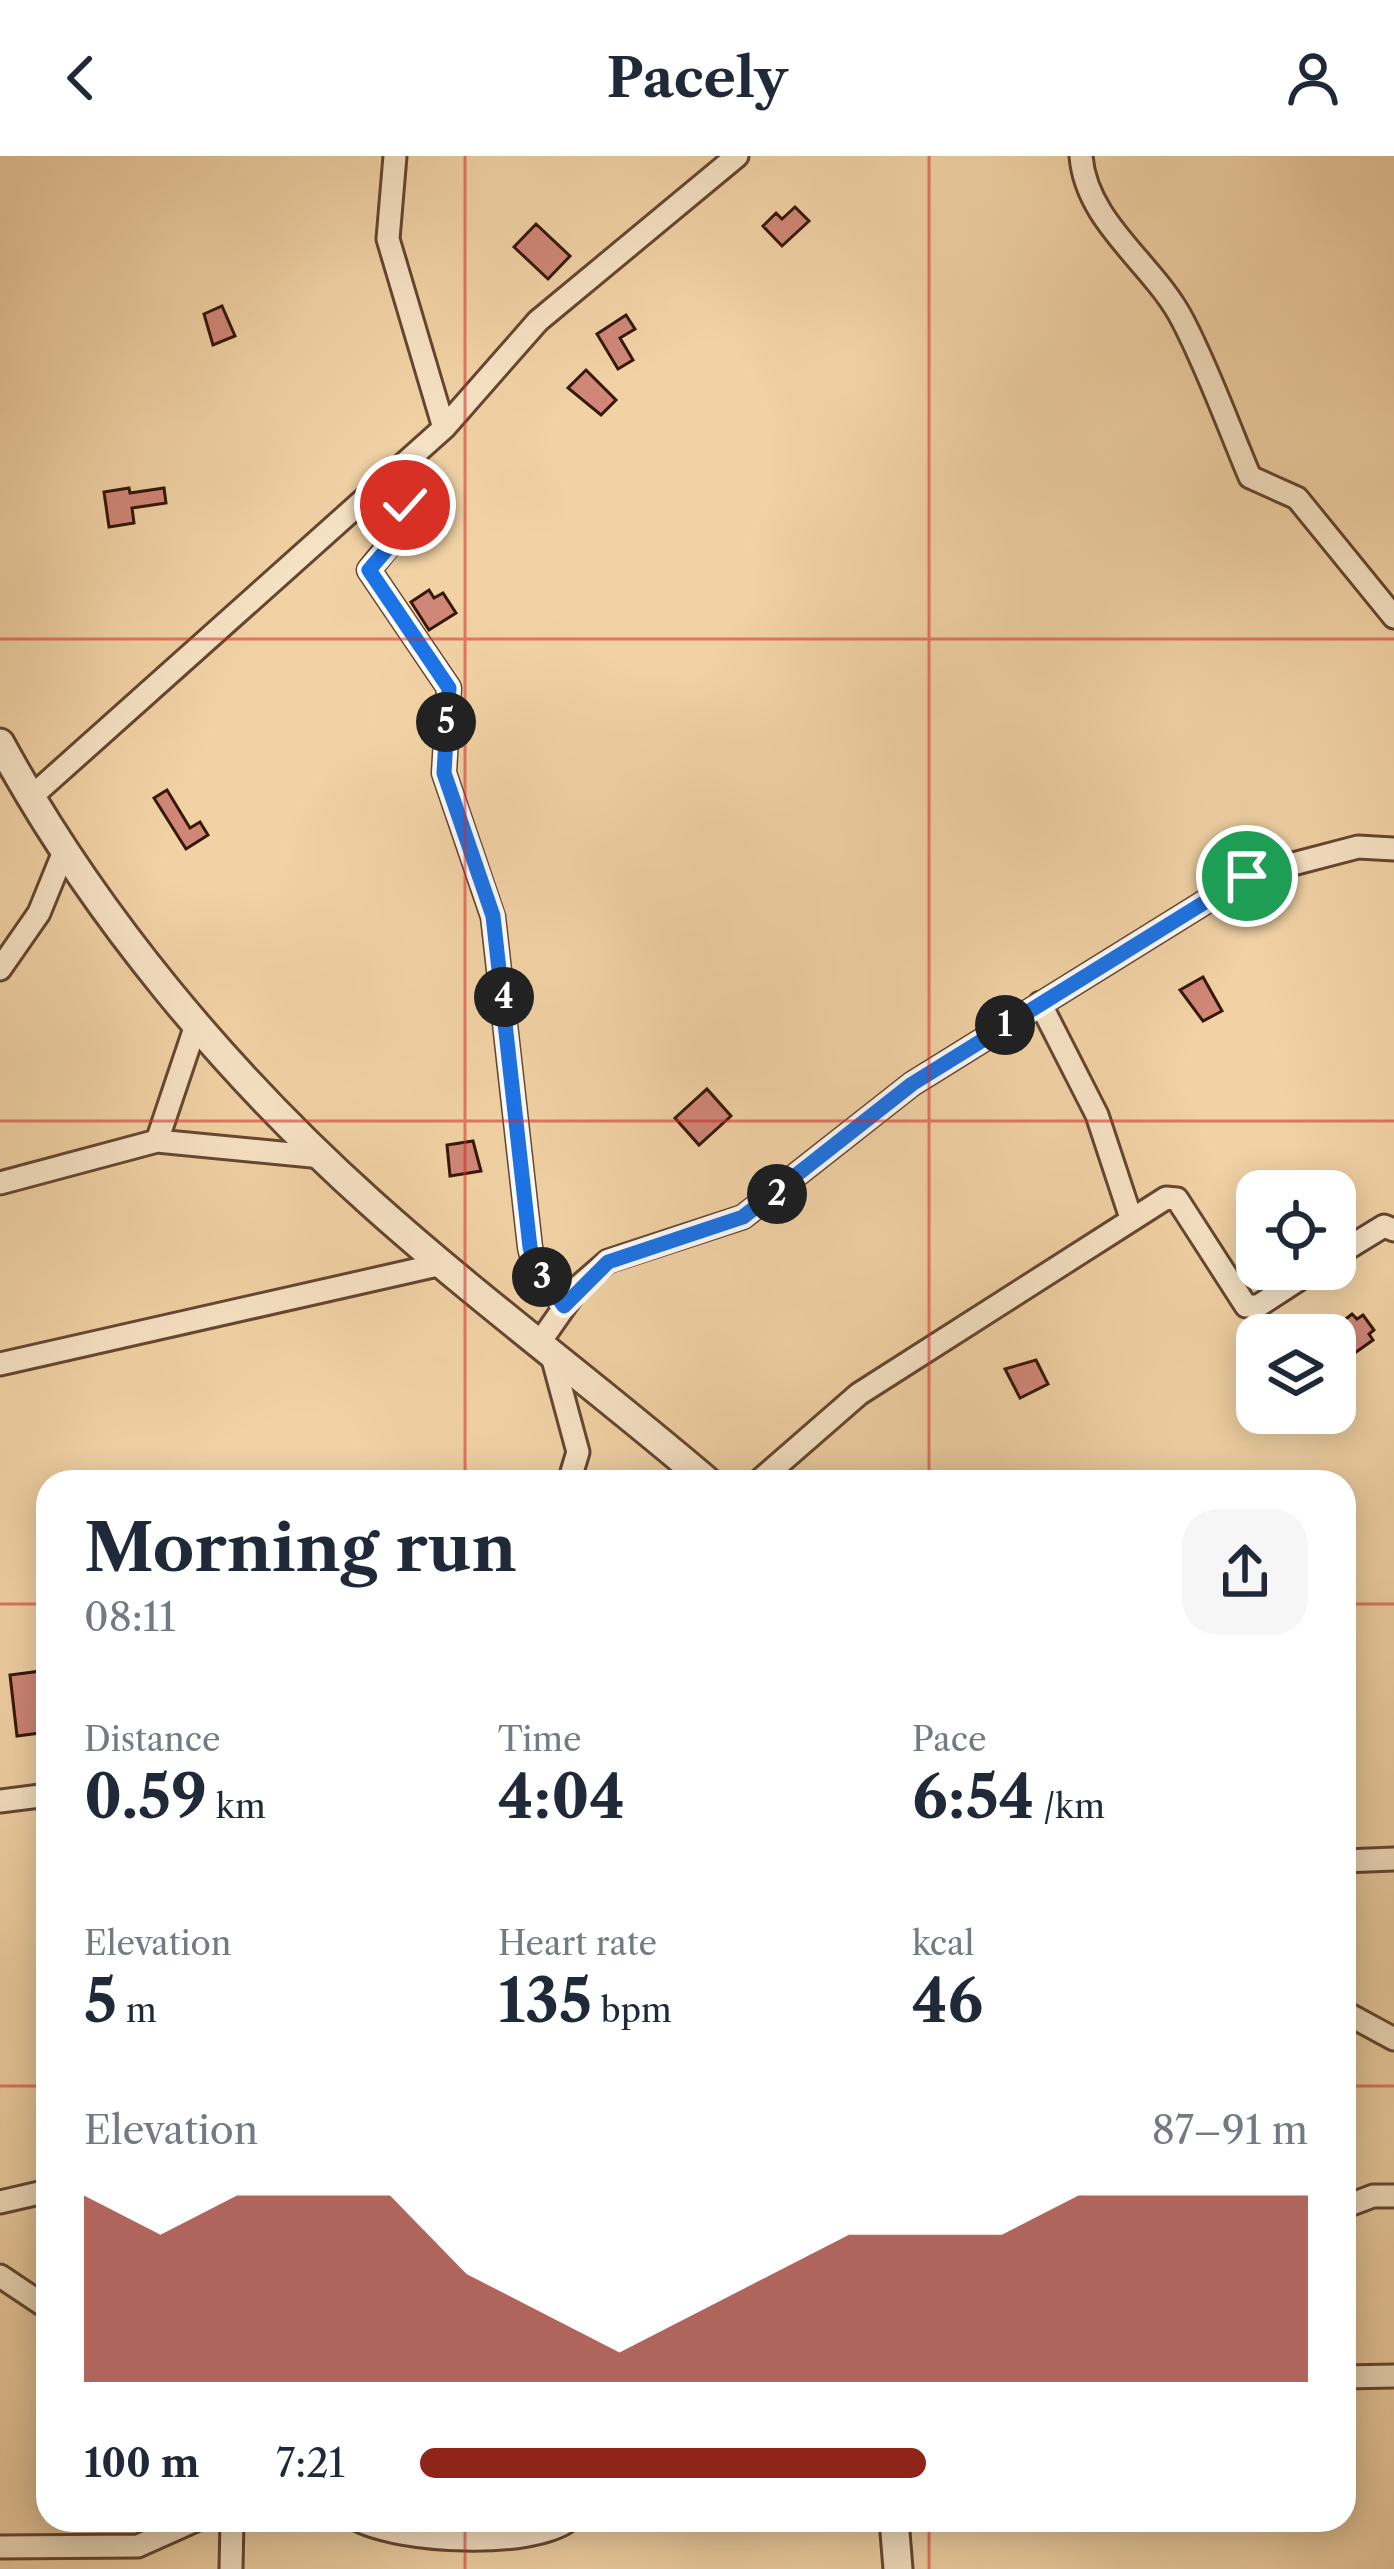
<!DOCTYPE html>
<html lang="en">
<head>
<meta charset="utf-8">
<style>
	:root { --surface:#fff; --page:#f6f6f7; --text:#1f2937; --muted:#747a83; --accent:#8f2418 }
	body { margin:0; font-family:"Libre Caslon Text",serif; background:var(--page); color:var(--text); height:100vh; display:flex; flex-direction:column; font-size:45px; white-space:nowrap }
	* { box-sizing:border-box; margin:0 }
	p { font-size:39px; color:var(--muted) }
	.icon { flex:none; width:66px; height:66px; fill:none; stroke:currentColor; stroke-width:2; stroke-linecap:round; stroke-linejoin:round }
	.map { position:relative; flex:1; overflow:hidden }
	.details { position:absolute; left:36px; top:1314px; width:1320px; height:1062px; display:flex; flex-direction:column; background:var(--surface); border-radius:36px; box-shadow:0 6px 30px #0003 }
	.details>* { flex:none }
	.buttons { position:absolute; left:1236px; top:1014px; display:grid; gap:24px }
	.buttons a { display:grid; place-items:center; width:120px; height:120px; border-radius:24px; background:var(--surface); box-shadow:0 6px 30px #0003; font-size:60px }
	.pin { position:absolute; display:grid; place-items:center; width:102px; height:102px; color:#fff; margin:-51px; border:6px solid #fff; border-radius:50%; box-shadow:0 3px 12px #0007 }
	.km { position:absolute; width:60px; height:60px; margin:-30px; border-radius:50%; background:#222; color:#fff; font-size:33px; line-height:60px; text-align:center }
	.round { display:grid; place-items:center; flex:none; width:126px; height:126px; border-radius:36px; background:var(--page) }
	.overview { display:flex; align-items:center; justify-content:space-between; height:204px; padding:0 48px }
	h1 { font-size:66px; font-weight:800; line-height:90px }
	.figures { display:grid; grid-template-columns:repeat(3,1fr); gap:18px; height:204px; padding:12px 48px }
	.figures div { display:grid; align-content:center }
	.figures b { font-size:60px; font-weight:800 }
	.figures small { font-size:33px; font-weight:400 }
	.figures p { font-size:33px }
	.chart { height:336px; padding:24px 48px }
	.chart p { display:flex; justify-content:space-between }
	.chart svg { width:100%; height:216px; margin-top:12px; fill:var(--accent); opacity:.7 }
	ul { padding:0 48px; list-style:none; font-size:39px }
	li { display:grid; grid-template-columns:192px 144px 1fr; align-items:center; height:90px }
	li i { height:30px; border-radius:15px; background:var(--accent) }
	header { display:flex; justify-content:space-between; align-items:center; height:156px; padding:0 48px; background:var(--surface); font-size:54px; font-weight:800 }
	.map>svg:first-child { display:block }
	.building { fill:#d08778; stroke:#361809; stroke-width:3 }
	.lines { fill:none; stroke-linecap:round; stroke-linejoin:round }
	.minor-casing { stroke:#654630; stroke-width:27 }
	.tertiary-casing { stroke:#654630; stroke-width:33 }
	.minor { stroke:#f6e2c4; stroke-width:21 }
	.tertiary { stroke:#f6e2c4; stroke-width:27 }
	.route-casing { stroke:#fff; stroke-width:24 }
	.route { stroke:#1a73e8; stroke-width:15 }
	.grid { fill:none; stroke:#d62828; stroke-width:3; stroke-opacity:0.55 }
</style>
</head>
<body>
<header><svg class="icon" aria-label="back" viewBox="0 0 24 24"><path d="M15 5l-7 7 7 7"/></svg>Pacely<svg class="icon" aria-label="person" viewBox="0 0 24 24"><circle cx="12" cy="8" r="4"/><path d="M4 21q1-7 8-7t8 7"/></svg></header>
<div class="map">
<svg width="1394" height="2413" viewBox="0 0 1394 2413">
	<rect width="100%" height="100%" fill="#f1d2a5"/>
	<filter id="stains"><feTurbulence type="fractalNoise" baseFrequency=".00167" numOctaves="4"/><feColorMatrix values="0 0 0 0 .2 0 0 0 0 .09 0 0 0 0 .02 0 0 0 .5 -.17"/></filter>
	<radialGradient id="worn" r=".72"><stop offset=".6" stop-color="#630" stop-opacity="0"/><stop offset="1" stop-color="#630" stop-opacity=".3"/></radialGradient>
	<path class="building" d="M795,51L809,65L782,90L763,70L776,57L782,63Z
		M536,68L570,100L548,123L514,91Z
		M222,150L235,180L213,189L204,158Z
		M626,159L635,173L620,182L633,204L618,213L597,178Z
		M586,214L616,244L601,259L568,232Z
		M129,332L130,337L164,332L166,347L132,352L134,367L109,371L104,336Z
		M429,434L434,442L443,437L456,457L429,474L411,446Z
		M167,634L190,672L200,666L208,679L186,693L154,642Z
		M1203,821L1222,855L1203,865L1180,834Z
		M707,933L731,960L699,989L675,962Z
		M473,985L481,1015L450,1020L447,989Z
		M1352,1158L1357,1163L1363,1159L1374,1174L1369,1178L1373,1184L1352,1199L1333,1173Z
		M1036,1204L1048,1228L1020,1242L1005,1213Z
		M41,1515L48,1576L17,1580L10,1519Z"/>
	<g class="lines">
		<defs>
			<path id="minor" d="M1081,0C1086,67 1155,109 1183,165C1209,215 1228,269 1250,321L1297,342L1394,461
				M444,272L538,165L737,0
				M387,327L412,361L369,414L449,532L444,617L493,761L530,1091L534,1109L564,1150
				M30,642L444,272L388,83L395,0
				M0,813L39,757L65,693
				M1040,847L1097,959L1131,1062
				M157,985L197,866
				M0,1027L157,985L322,1001
				M1335,1100L1384,1070L1394,1074
				M540,1186L579,1130L608,1105L743,1061L912,928L1247,720L1358,691L1394,693
				M551,1196L578,1296L569,1326
				M0,1208L442,1108
				M758,1326L859,1238L1166,1042L1177,1043L1246,1150H1258L1315,1113
				M0,1645L48,1639
				M1344,1705L1394,1703
				M1344,1856L1394,1883
				M0,2046L48,2035
				M1344,2051L1373,2040H1394
				M0,2120L48,2152
				M1344,2221L1394,2220
				M358,2364C401,2386 530,2393 569,2364
				M0,2391L138,2390L196,2364
				M231,2413L232,2364"/>
			<path id="tertiary" d="M0,587C93,758 226,917 371,1047C479,1144 597,1231 708,1326
				M894,2364L898,2413"/>
		</defs>
		<use href="#minor" class="minor-casing"/>
		<use href="#tertiary" class="tertiary-casing"/>
		<use href="#minor" class="minor"/>
		<use href="#tertiary" class="tertiary"/>
	</g>
	<g class="lines">
		<defs>
			<path id="route" d="M405,349L410,366L369,414L449,532L444,617L493,760L530,1091L534,1108L564,1150L608,1106L743,1061L912,928L1247,720"/>
		</defs>
		<use href="#route" class="route-casing"/>
		<use href="#route" class="route"/>
	</g>
	<path class="grid" d="M465,0V1326M929,0V1326M0,483H1394M0,965H1394M0,1448H48M1344,1448H1394M0,1930H48M1344,1930H1394M465,2364V2413M929,2364V2413"/>
	<rect width="100%" height="100%" filter="url(#stains)"/>
	<rect width="100%" height="100%" fill="url(#worn)"/>
</svg>
<div class="buttons">
<a><svg class="icon" aria-label="locate" viewBox="0 0 24 24"><circle cx="12" cy="12" r="6"/><path d="M12 2v4M12 18v4M2 12h4M18 12h4"/></svg></a>
<a><svg class="icon" aria-label="layers" viewBox="0 0 24 24"><path d="M12 4l9 5-9 5-9-5zM3 14l9 5 9-5"/></svg></a>
</div>
<div class="pin" style="left:1247px;top:720px;background:#1e9e55"><svg class="icon" aria-label="arrive" viewBox="0 0 24 24"><path d="M6 21V4h12l-3 4 3 4H6"/></svg></div>
<div class="pin" style="left:405px;top:349px;background:#d93025"><svg class="icon" aria-label="check" viewBox="0 0 24 24"><path d="M5 12l5 5 9-10"/></svg></div>
<b class="km" style="left:1005px;top:869px">1</b>
<b class="km" style="left:777px;top:1038px">2</b>
<b class="km" style="left:542px;top:1121px">3</b>
<b class="km" style="left:504px;top:841px">4</b>
<b class="km" style="left:446px;top:566px">5</b>
<section class="details">
<div class="overview"><div><h1>Morning run</h1><p>08:11</p></div><a class="round"><svg class="icon" aria-label="share" viewBox="0 0 24 24"><path d="M12 15V3M7 8l5-5 5 5M5 13v7h14v-7"/></svg></a></div>
<div class="figures">
<div><p>Distance</p><b>0.59<small> km</small></b></div>
<div><p>Time</p><b>4:04</b></div>
<div><p>Pace</p><b>6:54<small> /km</small></b></div>
</div>
<div class="figures">
<div><p>Elevation</p><b>5<small> m</small></b></div>
<div><p>Heart rate</p><b>135<small> bpm</small></b></div>
<div><p>kcal</p><b>46</b></div>
</div>
<div class="chart"><p><span>Elevation</span>87–91 m</p>
<svg viewBox="0 0 160 44" preserveAspectRatio="none"><path d="M0 44V6L10 14L20 6L30 6L40 6L50 22L60 30L70 38L80 30L90 22L100 14L110 14L120 14L130 6L140 6L150 6L160 6V44z"/></svg>
</div>
<ul>
<li><b>100 m</b>7:21<i style="width:57%"></i></li>
</ul>
</section>
</div>
</body>
</html>
